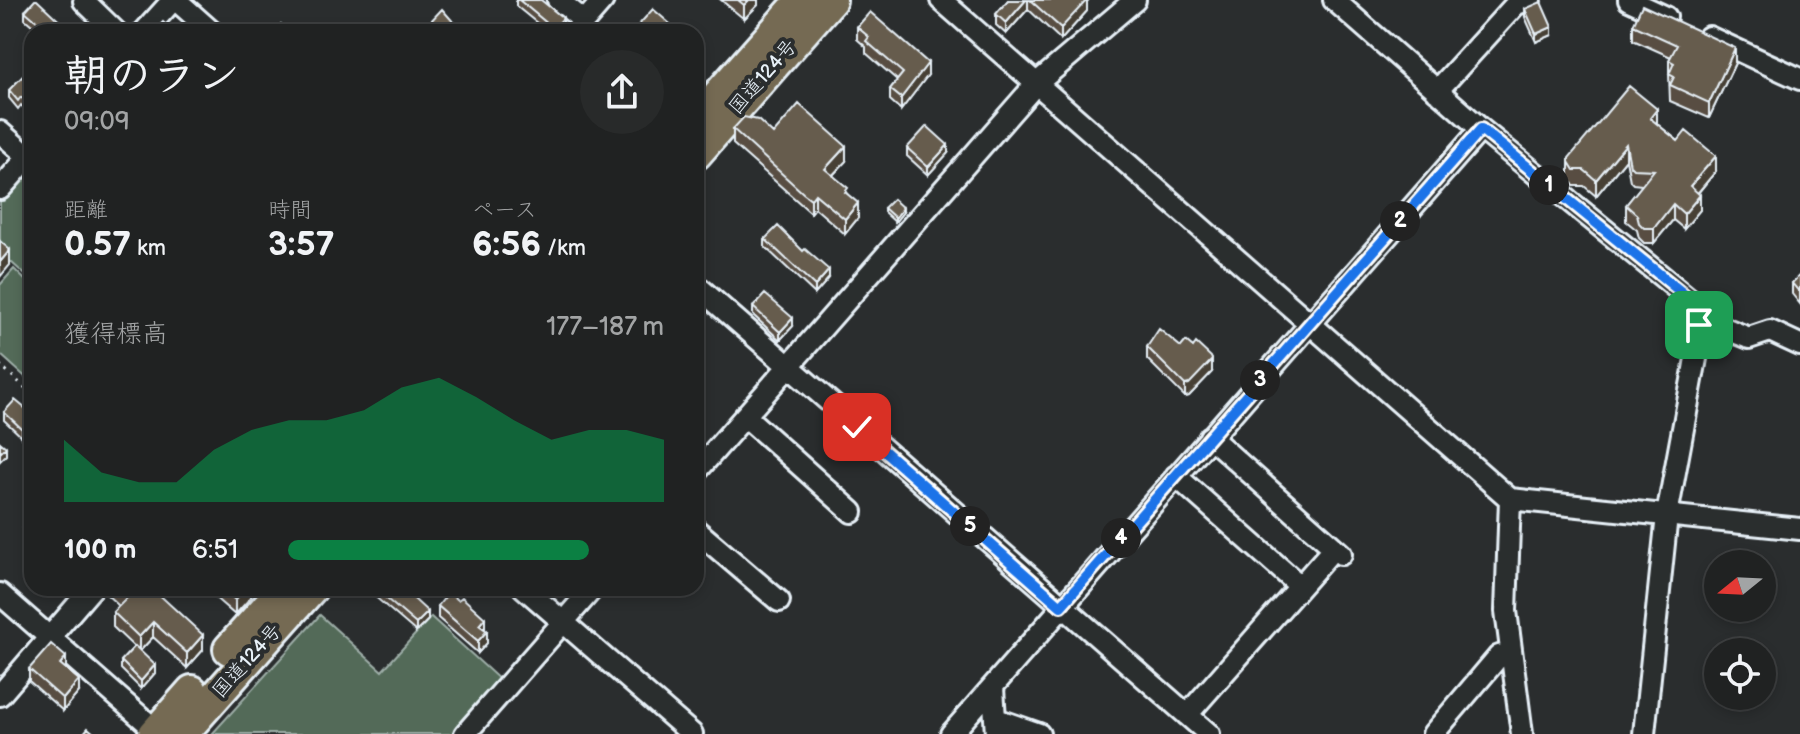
<!DOCTYPE html>
<html lang="ja">
<head>
<meta charset="utf-8">
<style>
	:root { --surface:#202222; --page:#282a2a; --text:#f1f3f6; --muted:#a2a4a5; --line:#3d3f40; --accent:#0b8043 }
	body { margin:0; font-family:"Balsamiq Sans","Klee One",sans-serif; background:var(--page); color:var(--text); height:100vh; display:flex; flex-direction:column; font-size:30px; white-space:nowrap }
	* { box-sizing:border-box; margin:0 }
	p { font-size:26px; color:var(--muted) }
	.icon { flex:none; width:44px; height:44px; fill:none; stroke:currentColor; stroke-width:2; stroke-linecap:round; stroke-linejoin:round }
	.map { position:relative; flex:1; overflow:hidden }
	.details { position:absolute; left:24px; top:24px; width:680px; height:572px; display:flex; flex-direction:column; background:var(--surface); border-radius:24px; box-shadow:0 4px 12px #0003,0 0 0 2px var(--line) }
	.details>* { flex:none }
	.needle { width:52px; rotate:252deg }
	.controls { position:absolute; left:1704px; top:550px; display:grid; gap:16px }
	.controls a { display:grid; place-items:center; width:72px; height:72px; border-radius:50%; background:var(--surface); box-shadow:0 4px 12px #0003,0 0 0 2px var(--line); font-size:40px }
	.pin { position:absolute; display:grid; place-items:center; width:68px; height:68px; color:#fff; margin:-34px; border-radius:16px; box-shadow:0 4px 12px #0006 }
	.km { position:absolute; width:40px; height:40px; margin:-20px; border-radius:50%; background:#222; color:#fff; font-size:22px; line-height:40px; text-align:center }
	.round { display:grid; place-items:center; flex:none; width:84px; height:84px; border-radius:42px; background:var(--page) }
	.overview { display:flex; align-items:center; justify-content:space-between; height:136px; padding:0 40px }
	h1 { font-size:44px; font-weight:700; line-height:60px }
	.stats { display:grid; grid-template-columns:repeat(3,1fr); gap:12px; height:136px; padding:8px 40px }
	.stats div { display:grid; align-content:center }
	.stats b { font-size:34px; font-weight:700 }
	.stats small { font-size:22px; font-weight:400 }
	.stats p { font-size:22px }
	.chart { height:224px; padding:16px 40px }
	.chart p { display:flex; justify-content:space-between }
	.chart svg { width:100%; height:144px; margin-top:8px; fill:var(--accent); opacity:.7 }
	ul { padding:0 40px; list-style:none; font-size:26px }
	li { display:grid; grid-template-columns:128px 96px 1fr; align-items:center; height:60px }
	li i { height:20px; border-radius:10px; background:var(--accent) }
	.map>svg:first-child { display:block }
	.green { fill:#536b59; stroke:#9eaea8; stroke-width:2 }
	.lines { fill:none; stroke-linecap:round; stroke-linejoin:round }
	.minor-casing { stroke:#e8f1f8; stroke-width:26 }
	.highway-casing { stroke:#e8f1f8; stroke-width:36 }
	.path { stroke:#e8f1f8; stroke-width:3; stroke-dasharray:2 6; stroke-linecap:butt }
	.minor { stroke:#2a2d2e; stroke-width:20 }
	.highway { stroke:#746b52; stroke-width:30 }
	.wall { fill:#584e42; stroke:#e8f1f8; stroke-width:2 }
	.shaded-wall { fill:#474036; stroke:#e8f1f8; stroke-width:2 }
	.building { fill:#665b4d; stroke:#e8f1f8; stroke-width:2 }
	.route-casing { stroke:#fff; stroke-width:16 }
	.route { stroke:#1a73e8; stroke-width:10 }
	.labels { text-anchor:middle; dominant-baseline:central; stroke-width:8; stroke-linejoin:round; paint-order:stroke }
	.street-label { font-size:20px; fill:#e8f1f8; stroke:#2a2d2e }
</style>
</head>
<body>
<div class="map">
<svg width="1800" height="734" viewBox="0 0 1800 734">
	<rect width="100%" height="100%" fill="#2a2d2e"/>
	<filter id="ink" filterUnits="userSpaceOnUse"><feTurbulence type="fractalNoise" baseFrequency=".0125" numOctaves="2"/><feDisplacementMap in="SourceGraphic" scale="16" xChannelSelector="R" yChannelSelector="G"/><feConvolveMatrix kernelMatrix="1 2 1 2 8 2 1 2 1" color-interpolation-filters="sRGB"/></filter>
	<g filter="url(#ink)">
		<path class="green" d="M23,173L32,174V281L0,252V200Z
			M14,269L32,287V383L0,354V285Z
			M320,615L382,671L431,617L501,681L453,734H212Z"/>
		<g class="lines">
			<defs>
				<path id="minor" d="M176,0L212,32
					M558,0L584,21
					M941,0L1510,499L1800,529
					M1334,0L1481,129L1697,305L1700,337L1667,515L1644,734
					M1629,0L1666,17
					M84,1L116,32
					M144,32L173,0
					M575,32L603,0
					M1709,37L1800,79
					M1437,91L1516,4L1530,0
					M0,132L32,160
					M0,189L32,153
					M696,285L1209,734
					M1699,325L1714,324L1749,338L1770,331L1800,345
					M745,416L852,512
					M1210,437L1341,554
					M696,472L1036,84L1135,0
					M1176,476L1300,586
					M1510,499L1506,611L1522,734
					M696,530L779,601
					M524,588L692,734
					M0,594L160,734
					M993,688L996,734
					M0,695L92,588
					M1187,715L1334,548
					M996,719L1039,734
					M465,734L593,588
					M951,734L1481,129
					M1433,734L1499,656L1511,653"/>
				<path id="highway" d="M696,120L802,0
					M696,154L831,0
					M229,649L284,588
					M154,734L192,691
					M182,734L312,588"/>
			</defs>
			<use href="#minor" class="minor-casing"/>
			<use href="#highway" class="highway-casing"/>
			<path class="path" d="M0,365L32,394"/>
			<use href="#minor" class="minor"/>
			<use href="#highway" class="highway"/>
		</g>
		<path class="wall" d="M516,0H541L563,26L558,32H548L516,6Z
			M721,0H758V5L744,19Z
			M1008,0H1089L1087,1V11L1061,40L1028,9L1006,34L996,25V14Z
			M1525,9L1552,35L1536,42L1525,17Z
			M25,11L71,32H40L25,19Z
			M428,24L462,32H428Z
			M1633,25L1735,63L1709,118L1670,101L1669,74V60L1671,57L1633,40Z
			M857,27L928,75L901,110L890,100V89L897,80L866,53V47L857,39Z
			M32,50V117L21,105L18,109L9,98V90L28,71L27,56Z
			M1657,124L1716,171L1698,193L1700,210L1684,229L1673,220L1654,243H1644L1639,238L1637,230L1626,221V205L1642,185L1633,184L1630,181L1626,159L1596,196L1584,186H1574L1569,178V162Z
			M733,129L773,134L846,161L833,175L848,195L858,218L845,234L815,208L811,213L733,144Z
			M907,148L948,153L928,175L907,156Z
			M884,208L903,212L895,222L884,212Z
			M765,239L829,278L815,294L765,247Z
			M1800,275V304L1792,294V283Z
			M753,307L793,326L780,340L753,315Z
			M1147,347L1212,372L1189,396L1185,397L1147,359Z
			M4,412L32,414V427L22,437L4,420Z
			M32,510V550L31,551L23,543V528L29,521V513Z
			M104,588H152L203,650L187,668L153,637L140,651L155,673L141,689L121,669V661L134,647L113,627V612L119,606L104,592Z
			M204,588H251V597L235,615Z
			M365,588H402L428,620L416,632Z
			M458,600L485,630L487,643L478,653L438,618V606Z
			M29,669L79,692L63,711L29,681Z"/>
		<path class="shaded-wall" d="M749,0H758V5L744,19V5Z
			M1026,0H1028V9L1006,34V23Z
			M1083,0H1089L1087,1V11L1061,40V28Z
			M563,18V26L558,32H554V29Z
			M1552,27V35L1536,42V34Z
			M1735,48V63L1709,118V103Z
			M928,63V75L901,110V98Z
			M1657,109V125L1650,118Z
			M1626,144V159L1596,196V180Z
			M948,145V153L928,175V167Z
			M846,146V161L825,183V169Z
			M1716,156V171L1690,202V186Z
			M815,194V208L811,213V199Z
			M1700,195V210L1684,229V214Z
			M858,203V218L845,234V219Z
			M1673,204V220L1654,243V228Z
			M903,208V212L895,222V218Z
			M10,250V265L0,277V262Z
			M829,270V278L815,294V286Z
			M793,318V326L780,340V332Z
			M1212,360V372L1189,396L1185,397V385Z
			M32,419V427L22,437V429Z
			M6,447V455L0,461V453Z
			M245,588H251V597L235,615V600Z
			M428,612V620L416,632V624Z
			M485,618V629L479,625Z
			M153,622V637L139,652V637Z
			M487,631V643L478,653V641Z
			M203,635V650L187,668V653Z
			M66,657V669L60,664Z
			M155,665V673L141,689V681Z
			M79,680V692L63,711V699Z"/>
		<path class="building" d="M35,0H37L71,32H46L47,30L25,11Z
			M519,0H541L563,18L554,29Z
			M738,0H749L744,5Z
			M1008,0H1026L1006,23L996,14Z
			M1030,0H1087L1061,28Z
			M1541,2L1552,27L1536,34L1525,9Z
			M1642,5L1735,48L1709,103L1670,85L1674,77L1669,74L1674,63L1669,60L1677,45L1633,25Z
			M442,9L462,32H436L428,24Z
			M653,9L677,30L675,32H638L635,29Z
			M870,12L928,63L901,98L890,89L903,73L866,41L869,37L857,27Z
			M163,22L174,32H154Z
			M281,24L291,32H274Z
			M32,50V58L27,56Z
			M32,67V79L29,84L32,87V109L21,97L18,101L9,90Z
			M1629,86L1657,109L1650,118L1678,141L1686,131L1716,156L1690,186L1700,195L1684,214L1673,204L1654,228H1644L1639,223L1637,215L1626,205L1654,170L1633,169L1630,166L1626,144L1596,180L1584,170H1574L1569,162V158Z
			M799,104L846,146L825,169L848,188L845,192L858,203L845,219L815,194L811,199L803,193L733,129L744,117L758,120L773,134Z
			M927,126L948,145L928,167L907,148Z
			M893,199L903,208L895,218L884,208Z
			M778,226L803,251L805,249L829,270L815,286L765,239Z
			M0,241L10,250L0,262Z
			M1800,275V293L1792,283Z
			M765,294L793,318L780,332L753,307Z
			M1159,329L1181,347L1186,341L1193,347L1196,343L1211,357L1212,360L1189,384L1185,385L1147,347Z
			M15,400L32,414V419L22,429L4,412Z
			M0,442L6,447L0,453Z
			M32,518V535L31,536L23,528Z
			M116,588H152L203,635L187,653L153,622L139,637L113,612L127,598Z
			M222,588H245L235,600Z
			M374,588H402L428,612L416,624Z
			M449,592L458,600L462,597L485,618L479,625L487,631L478,641L438,606Z
			M51,644L66,657L60,664L79,680L63,699L29,669Z
			M135,646L155,665L141,681L121,661Z
			M88,728L95,734H83Z"/>
	</g>
	<g class="lines" filter="url(#ink)">
		<defs>
			<path id="route" d="M857,427L1061,606L1481,129L1697,305L1699,325"/>
		</defs>
		<use href="#route" class="route-casing"/>
		<use href="#route" class="route"/>
	</g>
	<g class="labels">
		<g class="street-label">
			<text transform="translate(763 77) rotate(-49)">国道124号</text>
			<text transform="translate(247 661) rotate(-48)">国道124号</text>
		</g>
	</g>
</svg>
<div class="controls">
<a><svg class="needle" viewBox="-14 -14 28 28"><path d="M0-13l5 13h-10z" fill="#e53935"/><path d="M0 13l5-13h-10z" fill="#a2a4a5"/></svg></a>
<a><svg class="icon" aria-label="locate" viewBox="0 0 24 24"><circle cx="12" cy="12" r="6"/><path d="M12 2v4M12 18v4M2 12h4M18 12h4"/></svg></a>
</div>
<div class="pin" style="left:1699px;top:325px;background:#1e9e55"><svg class="icon" aria-label="arrive" viewBox="0 0 24 24"><path d="M6 21V4h12l-3 4 3 4H6"/></svg></div>
<div class="pin" style="left:857px;top:427px;background:#d93025"><svg class="icon" aria-label="check" viewBox="0 0 24 24"><path d="M5 12l5 5 9-10"/></svg></div>
<b class="km" style="left:1549px;top:185px">1</b>
<b class="km" style="left:1400px;top:221px">2</b>
<b class="km" style="left:1260px;top:380px">3</b>
<b class="km" style="left:1121px;top:538px">4</b>
<b class="km" style="left:970px;top:526px">5</b>
<section class="details">
<div class="overview"><div><h1>朝のラン</h1><p>09:09</p></div><a class="round"><svg class="icon" aria-label="share" viewBox="0 0 24 24"><path d="M12 15V3M7 8l5-5 5 5M5 13v7h14v-7"/></svg></a></div>
<div class="stats">
<div><p>距離</p><b>0.57<small> km</small></b></div>
<div><p>時間</p><b>3:57</b></div>
<div><p>ペース</p><b>6:56<small> /km</small></b></div>
</div>
<div class="chart"><p><span>獲得標高</span>177–187 m</p>
<svg viewBox="0 0 160 44" preserveAspectRatio="none"><path d="M0 44V25L10 35L20 38L30 38L40 28L50 22L60 19L70 19L80 16L90 9L100 6L110 12L120 19L130 25L140 22L150 22L160 25V44z"/></svg>
</div>
<ul>
<li><b>100 m</b>6:51<i style="width:80%"></i></li>
</ul>
</section>
</div>
</body>
</html>
